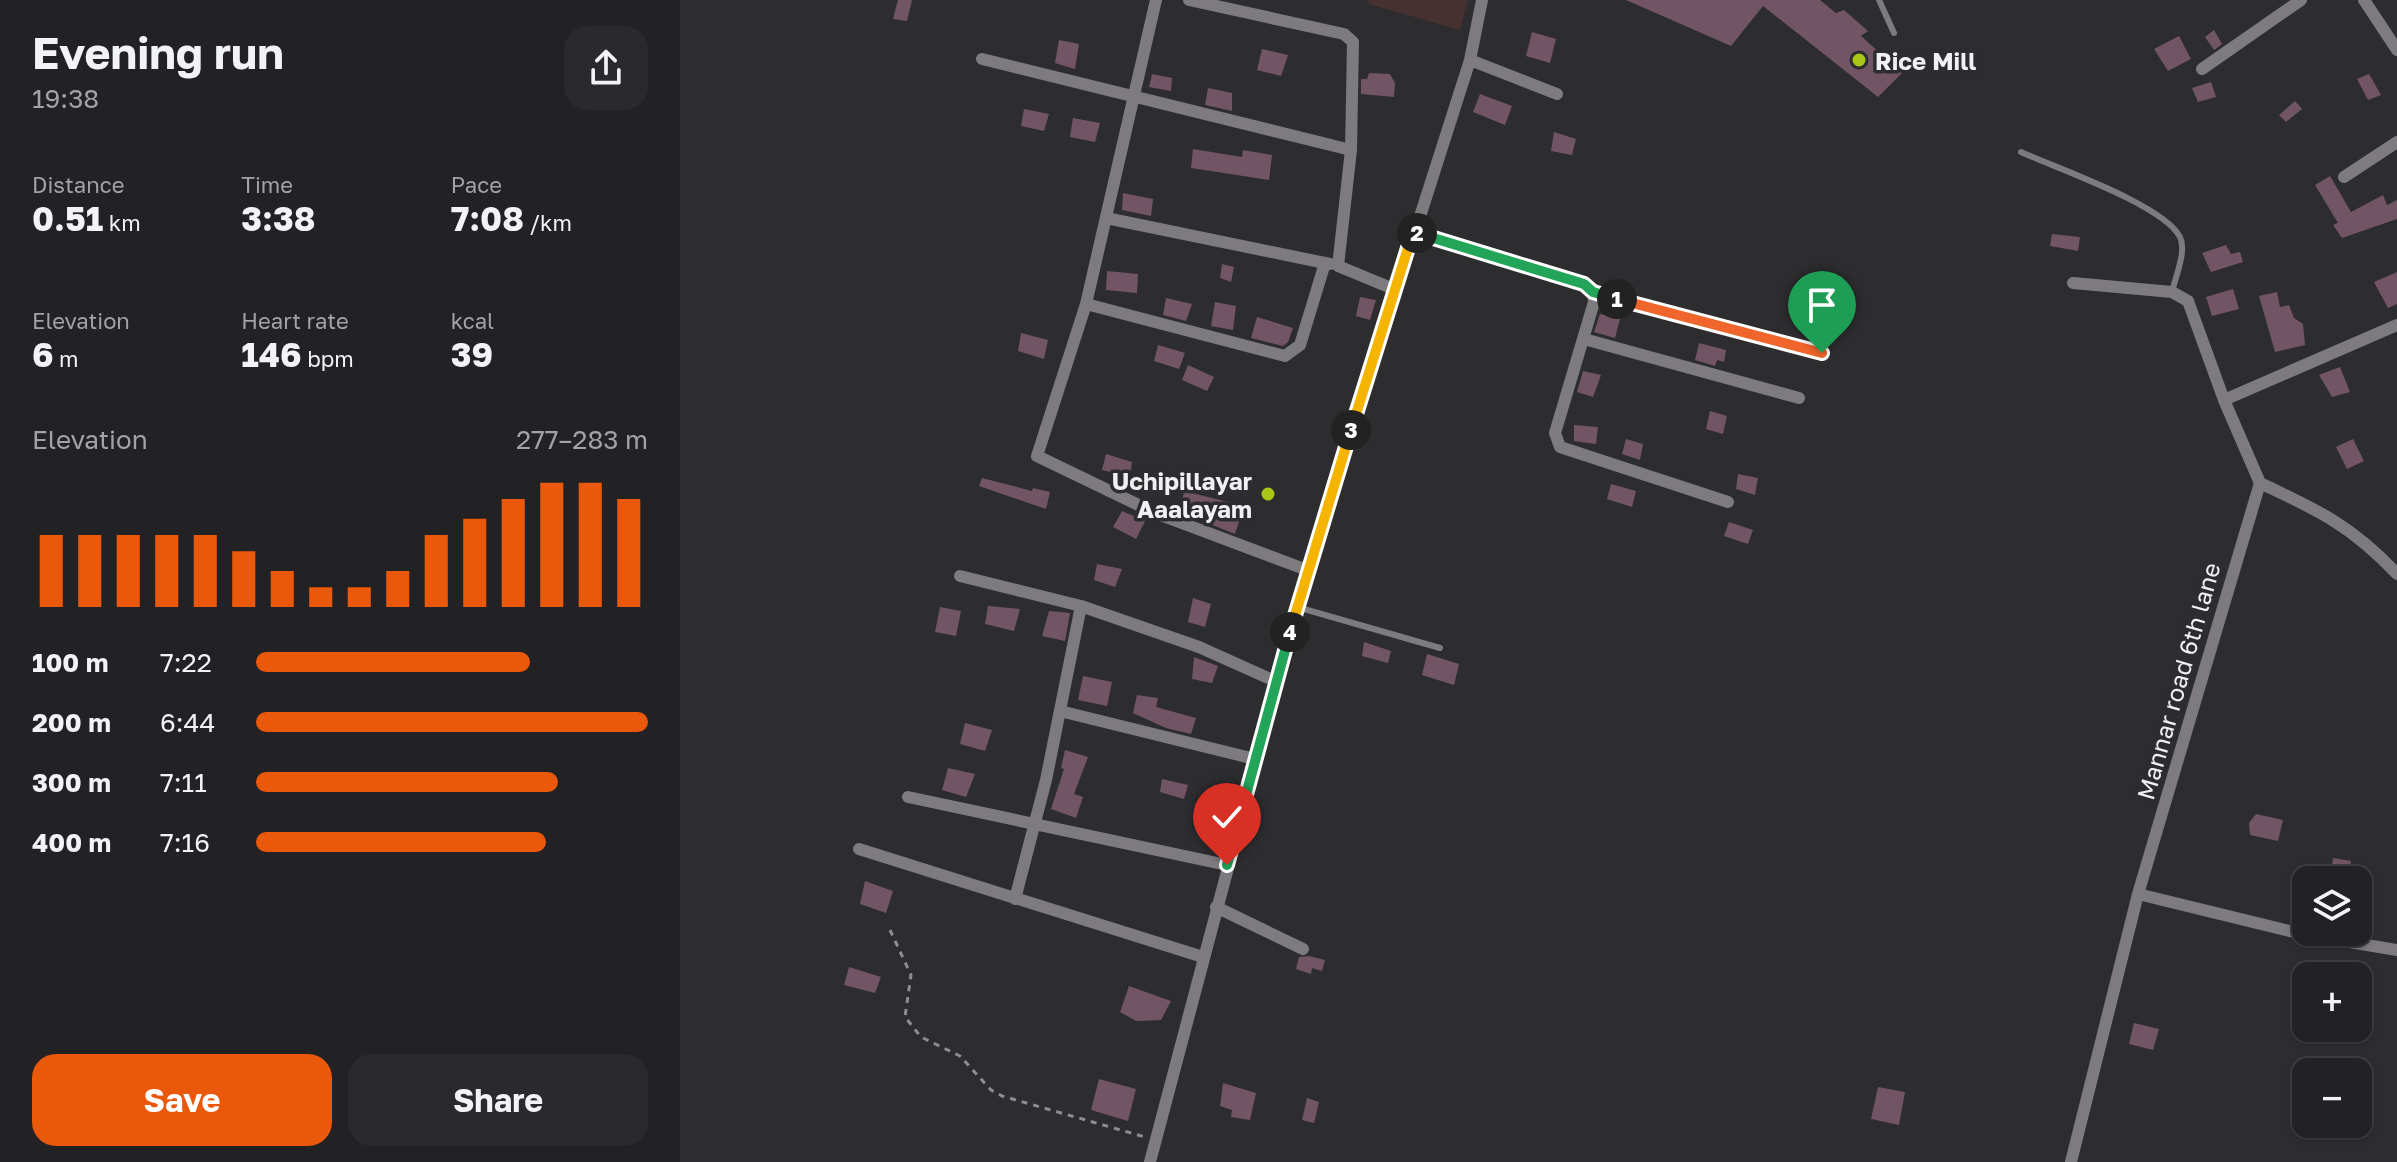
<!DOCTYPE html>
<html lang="en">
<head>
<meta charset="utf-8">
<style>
	:root { --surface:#222123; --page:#2a292b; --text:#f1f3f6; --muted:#a2a3a6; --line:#3f3e41; --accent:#ea580c }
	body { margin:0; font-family:"Golos Text",sans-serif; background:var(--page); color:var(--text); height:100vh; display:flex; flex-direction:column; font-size:30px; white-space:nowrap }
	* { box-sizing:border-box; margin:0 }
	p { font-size:26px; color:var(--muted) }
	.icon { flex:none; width:44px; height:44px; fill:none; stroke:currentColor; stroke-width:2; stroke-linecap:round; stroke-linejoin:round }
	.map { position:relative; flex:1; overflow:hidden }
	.side { display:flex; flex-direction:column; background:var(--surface); width:680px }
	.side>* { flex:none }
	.controls { position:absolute; left:1612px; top:866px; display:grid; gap:16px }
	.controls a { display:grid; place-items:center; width:80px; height:80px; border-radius:16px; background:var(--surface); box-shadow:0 2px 6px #0004,0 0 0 2px var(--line); font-size:40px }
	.pin { position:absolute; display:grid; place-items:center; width:68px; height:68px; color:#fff; margin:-82px -34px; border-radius:50% 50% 50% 0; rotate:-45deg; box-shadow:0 0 8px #0007 }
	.pin .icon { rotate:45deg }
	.km { position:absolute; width:40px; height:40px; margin:-20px; border-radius:50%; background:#222; color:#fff; font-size:22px; line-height:40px; text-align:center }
	.round { display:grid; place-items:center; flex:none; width:84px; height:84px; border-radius:24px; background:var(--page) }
	.overview { display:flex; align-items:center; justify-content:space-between; height:136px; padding:0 32px }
	h1 { font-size:44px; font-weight:700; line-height:60px }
	.stats { display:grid; grid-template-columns:repeat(3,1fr); gap:12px; height:136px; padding:8px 32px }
	.stats div { display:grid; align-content:center }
	.stats b { font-size:34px; font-weight:700 }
	.stats small { font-size:22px; font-weight:400 }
	.stats p { font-size:22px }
	.chart { height:224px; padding:16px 32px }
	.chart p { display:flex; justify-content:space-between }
	.chart svg { width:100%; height:144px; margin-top:8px; stroke:var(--accent); stroke-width:6 }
	.button { display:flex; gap:16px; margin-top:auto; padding:16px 32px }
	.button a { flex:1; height:92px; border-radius:24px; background:var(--accent); color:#fff; font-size:32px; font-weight:700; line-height:92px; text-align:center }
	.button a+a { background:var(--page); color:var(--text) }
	ul { padding:0 32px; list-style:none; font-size:26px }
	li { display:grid; grid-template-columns:128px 96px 1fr; align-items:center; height:60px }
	li i { height:20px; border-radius:10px; background:var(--accent) }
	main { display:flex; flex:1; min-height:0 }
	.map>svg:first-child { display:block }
	.green { fill:#463130 }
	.building { fill:#725564 }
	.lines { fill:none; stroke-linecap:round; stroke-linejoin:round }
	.path { stroke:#8e8d8f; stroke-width:3; stroke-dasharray:6 6; stroke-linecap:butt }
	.service { stroke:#7d7b7e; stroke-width:6 }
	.minor { stroke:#7d7b7e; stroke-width:12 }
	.split-1-casing { stroke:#fff; stroke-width:16 }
	.split-2-casing { stroke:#fff; stroke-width:16 }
	.split-3-casing { stroke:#fff; stroke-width:16 }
	.split-4-casing { stroke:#fff; stroke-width:16 }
	.split-5-casing { stroke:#fff; stroke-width:16 }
	.split-1 { stroke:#f0652b; stroke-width:10 }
	.split-2 { stroke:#22a559; stroke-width:10 }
	.split-3 { stroke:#f5b400; stroke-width:10 }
	.split-4 { stroke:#f5b400; stroke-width:10 }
	.split-5 { stroke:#22a559; stroke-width:10 }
	.poi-dot { fill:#aac719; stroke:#2d2c2f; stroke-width:3 }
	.labels { text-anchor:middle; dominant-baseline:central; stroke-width:7; stroke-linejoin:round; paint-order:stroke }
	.poi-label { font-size:24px; font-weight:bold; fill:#f2f0f2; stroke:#2d2c2f; text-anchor:start }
	.street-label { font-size:24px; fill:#f2f0f2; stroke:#2d2c2f }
</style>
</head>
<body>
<main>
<section class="side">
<div class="overview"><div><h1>Evening run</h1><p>19:38</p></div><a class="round"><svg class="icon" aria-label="share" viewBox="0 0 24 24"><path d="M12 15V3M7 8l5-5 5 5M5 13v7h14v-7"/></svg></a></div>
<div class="stats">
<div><p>Distance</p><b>0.51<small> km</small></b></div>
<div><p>Time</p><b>3:38</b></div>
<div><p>Pace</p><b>7:08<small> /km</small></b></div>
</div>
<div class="stats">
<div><p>Elevation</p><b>6<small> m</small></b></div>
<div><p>Heart rate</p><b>146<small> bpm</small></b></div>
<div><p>kcal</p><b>39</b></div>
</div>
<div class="chart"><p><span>Elevation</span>277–283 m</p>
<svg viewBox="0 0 160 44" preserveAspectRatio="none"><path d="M5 44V22M15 44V22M25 44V22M35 44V22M45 44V22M55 44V27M65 44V33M75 44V38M85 44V38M95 44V33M105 44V22M115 44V17M125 44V11M135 44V6M145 44V6M155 44V11"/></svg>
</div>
<ul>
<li><b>100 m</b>7:22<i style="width:70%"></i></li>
<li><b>200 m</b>6:44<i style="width:100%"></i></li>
<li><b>300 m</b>7:11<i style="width:77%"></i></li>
<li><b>400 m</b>7:16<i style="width:74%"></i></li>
</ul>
<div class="button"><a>Save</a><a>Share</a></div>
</section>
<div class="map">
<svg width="1717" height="1162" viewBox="0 0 1717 1162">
	<rect width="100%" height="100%" fill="#2d2c2f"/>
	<path class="green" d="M688,0H788L780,30L689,4Z"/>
	<path class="building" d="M218,0H232L227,21L213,19Z
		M946,0H1140L1156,13L1164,10L1188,31L1181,36L1222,73L1198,97L1083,6L1051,46Z
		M1534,30L1542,44L1534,50L1525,37Z
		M852,32L876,39L870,63L846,56Z
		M1499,36L1511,59L1488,71L1474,49Z
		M379,40L399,44L395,69L375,63Z
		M582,49L608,55L601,76L577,70Z
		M689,73L710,74L715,83L714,97L681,94V79H687Z
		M472,74L492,78L491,91L469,87Z
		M1689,74L1701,95L1688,100L1677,79Z
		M1531,82L1536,97L1518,102L1512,88Z
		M528,88L552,93V111L525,105Z
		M800,94L832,106L825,125L793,112Z
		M1615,101L1622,109L1606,122L1599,115Z
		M344,109L369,114L364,131L341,126Z
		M393,118L420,123L415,142L390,137Z
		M874,132L896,139L892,155L871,151Z
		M513,149L562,157L563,150L592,155L589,180L511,168Z
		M1650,176L1671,212L1703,195L1707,205L1717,200V219L1662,238L1653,225L1658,223L1635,185Z
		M443,193L473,199L471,216L442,210Z
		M1372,234L1400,237L1398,251L1370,246Z
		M1546,245L1551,254L1560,252L1563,262L1531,272L1522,253Z
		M542,264L554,267L551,282L540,278Z
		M427,271L458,274L457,293L426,290Z
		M1717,272V304L1708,308L1694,282Z
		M1553,289L1559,309L1532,316L1526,297Z
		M1597,292L1600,307L1609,305L1614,318L1623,324L1625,345L1595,352L1579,296Z
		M680,297L696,300L690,320L676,316Z
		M486,298L512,304L506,321L483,315Z
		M535,302L556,306L553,330L531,326Z
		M920,314L940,319L935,338L914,332Z
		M577,317L613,328L608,342L603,346L571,338Z
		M341,333L368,340L364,359L338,351Z
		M1019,343L1046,350L1044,362L1037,360L1035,366L1015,360Z
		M478,345L505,353L499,369L474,361Z
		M508,365L534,377L527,391L502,380Z
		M1660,367L1670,392L1652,397L1639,375Z
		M903,371L921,375L913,397L897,392Z
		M1030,411L1047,416L1043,434L1026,429Z
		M894,425L918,427L916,444L894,441Z
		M946,439L963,444L960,460L942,454Z
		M1673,439L1684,461L1667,469L1656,447Z
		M426,454L452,462L450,477L422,470Z
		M1058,474L1078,478L1075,495L1056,489Z
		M302,478L352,491L353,488L370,492L366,509L299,486Z
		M931,484L956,491L952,507L927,499Z
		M504,491L564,506L555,534L500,512Z
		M442,511L465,521L456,539L433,527Z
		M1049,522L1073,530L1068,544L1044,536Z
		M417,564L442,569L435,587L414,580Z
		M513,598L531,604L525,627L508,622Z
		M308,606L340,609L334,631L305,624Z
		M260,607L281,611L276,636L255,632Z
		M369,611L390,613L385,641L362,636Z
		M684,642L711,651L708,663L682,656Z
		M747,654L779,664L774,685L742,675Z
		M514,657L538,666L532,683L512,679Z
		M403,676L432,682L427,706L398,700Z
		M457,695L478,698L476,707L516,718L511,734L486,728L453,713Z
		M285,723L312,730L305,751L280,744Z
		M385,750L408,757L394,794L403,797L396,818L371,809L384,769L381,768Z
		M268,768L295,774L286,797L262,790Z
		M482,779L508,785L504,799L480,792Z
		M1576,814L1603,820L1598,841L1570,835L1569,823Z
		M1653,858L1671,861L1670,866L1676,867L1674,880H1650Z
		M185,881L213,891L206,913L180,904Z
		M629,956L645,960L642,971L632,968L631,974L616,969L619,957Z
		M169,967L201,977L195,993L164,985Z
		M449,986L491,1001L481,1020L456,1021L440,1012Z
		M1454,1023L1479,1029L1473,1050L1449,1044Z
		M419,1079L456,1089L448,1121L411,1110Z
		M543,1083L576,1093L570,1120L551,1117L552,1110L540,1106Z
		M1198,1087L1225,1092L1219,1125L1191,1119Z
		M627,1098L639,1102L634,1123L622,1120Z"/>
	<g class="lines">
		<path class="path" d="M210,930L231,975L225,1017L241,1037L280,1056L311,1090L322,1096L465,1137"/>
		<path class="service" d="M1199,0L1214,33
			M1341,152C1376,168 1484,205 1500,237C1507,251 1495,278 1492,292
			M617,607L760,648"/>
		<path class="minor" d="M476,0L406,304L357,456L475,513L627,570
			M509,0L664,34L673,42L671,150L658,266L716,290
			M1684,0L1717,50
			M302,59L671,150
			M790,60L877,94
			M1522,69L1621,0
			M1664,177L1717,142
			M426,218L650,264
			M733,232L904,284L913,292L914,302L875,433L880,447L1048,502
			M1393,283L1492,292L1508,301L1544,400
			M913,292L1142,353
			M406,304L605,356L620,345L645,263
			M904,339L1119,398
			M1580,483C1638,510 1672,526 1717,574
			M280,576L401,606L519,647L597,682
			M380,711L575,759
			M228,797L547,865
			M179,849L523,957
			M1458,894L1622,934L1717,950
			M335,899L366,780L401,606
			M536,907L623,949
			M470,1162L627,570L790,60L802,0
			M1391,1162L1458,894L1580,483L1544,400L1717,325"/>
	</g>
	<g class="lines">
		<defs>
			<path id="split-1" d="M937,299L1142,353"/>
			<path id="split-2" d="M737,233L904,284L913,292L937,299"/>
			<path id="split-3" d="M671,430L733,232L737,233"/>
			<path id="split-4" d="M610,632L671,430"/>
			<path id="split-5" d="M547,865L610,632"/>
		</defs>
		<use href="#split-1" class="split-1-casing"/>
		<use href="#split-2" class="split-2-casing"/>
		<use href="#split-3" class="split-3-casing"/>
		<use href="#split-4" class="split-4-casing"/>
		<use href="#split-5" class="split-5-casing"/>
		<use href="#split-1" class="split-1"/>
		<use href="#split-2" class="split-2"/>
		<use href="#split-3" class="split-3"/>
		<use href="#split-4" class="split-4"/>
		<use href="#split-5" class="split-5"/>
	</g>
	<g class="poi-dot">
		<circle cx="1179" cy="60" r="8"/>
		<circle cx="588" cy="494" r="8"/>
	</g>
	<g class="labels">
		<g class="poi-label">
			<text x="1195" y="60">Rice Mill</text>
			<text x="572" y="480" text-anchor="end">Uchipillayar<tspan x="572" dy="28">Aaalayam</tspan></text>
		</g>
		<g class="street-label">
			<text transform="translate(1498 681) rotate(-74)">Mannar road 6th lane</text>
		</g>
	</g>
</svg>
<div class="controls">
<a><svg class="icon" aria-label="layers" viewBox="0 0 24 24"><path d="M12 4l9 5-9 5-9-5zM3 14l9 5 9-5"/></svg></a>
<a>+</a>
<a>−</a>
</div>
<div class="pin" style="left:1142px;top:353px;background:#1e9e55"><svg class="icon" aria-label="arrive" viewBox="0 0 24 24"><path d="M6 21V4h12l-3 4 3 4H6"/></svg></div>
<div class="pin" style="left:547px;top:865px;background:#d93025"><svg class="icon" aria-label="check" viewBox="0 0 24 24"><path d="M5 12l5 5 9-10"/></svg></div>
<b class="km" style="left:937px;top:299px">1</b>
<b class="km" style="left:737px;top:233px">2</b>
<b class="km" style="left:671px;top:430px">3</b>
<b class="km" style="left:610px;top:632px">4</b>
</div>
</main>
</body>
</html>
